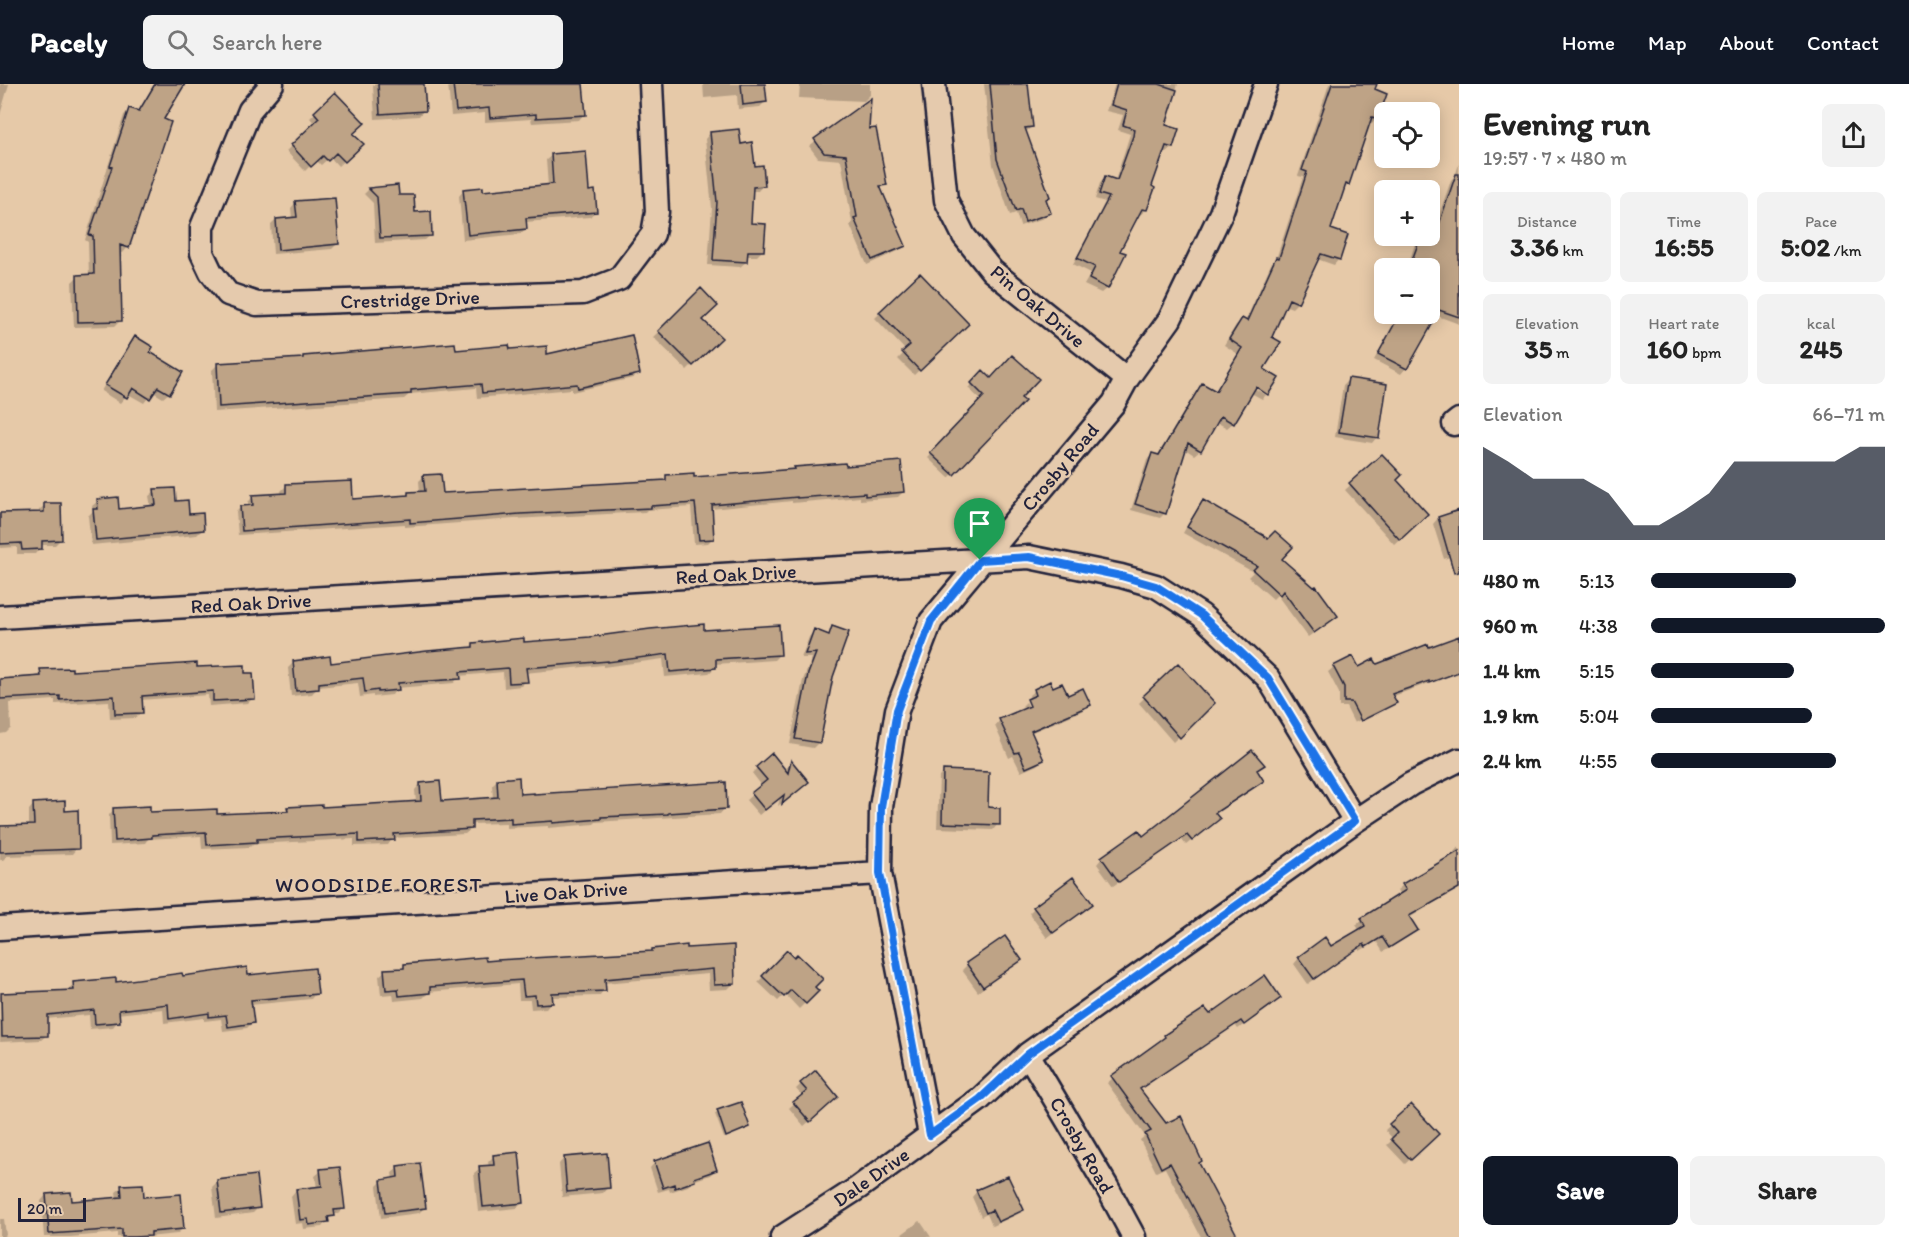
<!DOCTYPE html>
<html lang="en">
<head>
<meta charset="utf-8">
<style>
	:root { --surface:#fff; --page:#f2f2f2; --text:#222; --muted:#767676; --accent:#111827 }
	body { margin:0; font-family:Itim,sans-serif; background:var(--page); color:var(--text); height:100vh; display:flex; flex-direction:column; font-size:22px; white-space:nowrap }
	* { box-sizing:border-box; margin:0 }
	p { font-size:20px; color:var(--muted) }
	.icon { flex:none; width:33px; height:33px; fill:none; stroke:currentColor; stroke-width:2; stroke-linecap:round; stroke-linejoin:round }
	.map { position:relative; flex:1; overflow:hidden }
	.details { display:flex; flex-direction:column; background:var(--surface); width:450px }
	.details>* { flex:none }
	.buttons { position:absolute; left:1374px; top:18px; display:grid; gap:12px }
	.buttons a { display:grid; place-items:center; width:66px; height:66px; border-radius:9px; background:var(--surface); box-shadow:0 3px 15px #0003; font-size:30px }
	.scale { position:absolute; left:18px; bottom:15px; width:68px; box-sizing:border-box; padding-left:6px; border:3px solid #22223b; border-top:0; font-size:16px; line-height:21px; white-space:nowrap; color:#22223b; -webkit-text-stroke:4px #e5caad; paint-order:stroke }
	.pin { position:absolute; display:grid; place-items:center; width:51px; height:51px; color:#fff; margin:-62px -26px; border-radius:50% 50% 50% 0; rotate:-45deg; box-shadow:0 0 6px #0007 }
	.pin .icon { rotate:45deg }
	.round { display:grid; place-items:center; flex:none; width:63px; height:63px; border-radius:9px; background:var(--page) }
	.summary { display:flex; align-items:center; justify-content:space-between; height:102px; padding:0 24px }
	h1 { font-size:33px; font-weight:700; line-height:45px }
	.metrics { display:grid; grid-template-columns:repeat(3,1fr); gap:9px; height:102px; padding:6px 24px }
	.metrics div { display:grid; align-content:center; border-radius:9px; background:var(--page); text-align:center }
	.metrics b { font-size:26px; font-weight:700 }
	.metrics small { font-size:16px; font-weight:400 }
	.metrics p { font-size:16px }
	.chart { height:168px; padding:12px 24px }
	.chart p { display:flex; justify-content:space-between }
	.chart svg { width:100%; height:108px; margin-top:6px; fill:var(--accent); opacity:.7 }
	.primary-button { display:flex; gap:12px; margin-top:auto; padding:12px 24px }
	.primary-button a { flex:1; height:69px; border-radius:9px; background:var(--accent); color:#fff; font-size:24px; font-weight:700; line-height:69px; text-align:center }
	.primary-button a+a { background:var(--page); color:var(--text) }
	ul { padding:0 24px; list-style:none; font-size:20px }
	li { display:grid; grid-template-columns:96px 72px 1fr; align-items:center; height:45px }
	li i { height:15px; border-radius:8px; background:var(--accent) }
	header { display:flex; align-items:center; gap:36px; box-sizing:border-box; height:84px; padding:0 30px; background:var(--accent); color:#fff }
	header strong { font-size:28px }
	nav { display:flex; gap:33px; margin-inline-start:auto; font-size:21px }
	.search { width:420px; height:54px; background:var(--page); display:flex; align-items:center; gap:15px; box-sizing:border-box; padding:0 21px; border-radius:9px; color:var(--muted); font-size:22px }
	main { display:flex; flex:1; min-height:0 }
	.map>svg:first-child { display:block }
	.shadow { fill:#0003 }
	.building { fill:#bea386; stroke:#22223b; stroke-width:1.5 }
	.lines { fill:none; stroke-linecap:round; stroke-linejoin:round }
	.minor-casing { stroke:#22223b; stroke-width:27 }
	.minor { stroke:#e5caad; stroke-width:22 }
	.route-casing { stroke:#fff; stroke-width:12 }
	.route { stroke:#1a73e8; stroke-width:8 }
	.labels { text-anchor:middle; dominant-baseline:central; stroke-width:5; stroke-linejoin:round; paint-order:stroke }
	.street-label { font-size:20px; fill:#22223b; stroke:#e5caad }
	.neighbourhood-label { font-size:21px; letter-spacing:1.5px; fill:#22223b; stroke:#e5caad }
</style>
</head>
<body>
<header>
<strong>Pacely</strong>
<div class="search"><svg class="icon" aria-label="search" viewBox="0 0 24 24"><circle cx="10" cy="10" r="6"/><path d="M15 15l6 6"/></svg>Search here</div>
<nav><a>Home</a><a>Map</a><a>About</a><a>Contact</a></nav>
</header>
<main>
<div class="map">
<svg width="1459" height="1153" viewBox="0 0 1459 1153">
	<rect width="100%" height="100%" fill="#e6c9a8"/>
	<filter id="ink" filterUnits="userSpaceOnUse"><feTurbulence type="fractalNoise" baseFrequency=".0167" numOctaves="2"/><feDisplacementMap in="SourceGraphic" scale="12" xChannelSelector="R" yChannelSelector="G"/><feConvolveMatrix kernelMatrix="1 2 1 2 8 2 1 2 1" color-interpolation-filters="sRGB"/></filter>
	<g filter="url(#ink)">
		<path class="shadow" d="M0,0H9L0,31Z
			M154,0H183L162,36L128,163L123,169L119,168L121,236L115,242L74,243L72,198L77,193L89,192L88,158L85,156L124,31L129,26L138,28Z
			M375,0H423L424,26L419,32L375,35L373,2Z
			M448,0H582L584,30L579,36L532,39L531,35L485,38V29L451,32Z
			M703,0H764L765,18L760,23L738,25L737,11L704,14Z
			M800,0H870V11L864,17L799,14Z
			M984,0H1027L1031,43L1025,49L1049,128L1044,134L1020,142L1016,129L1010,131L993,81Z
			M1115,0H1178L1164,42L1177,46L1172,64L1166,69L1162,68L1150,103L1146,126L1140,131L1138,130L1118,168L1107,204L1101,209L1084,201L1091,189L1073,180L1105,118L1095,115L1100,99L1106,94L1115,97L1130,50L1118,46L1123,31L1106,27Z
			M1329,0H1375L1373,6L1377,34L1372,40L1368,38L1348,101L1343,105L1329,146L1339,175L1334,181L1317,175L1297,219L1292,224L1284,221L1248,301L1266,311L1262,315L1251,309L1233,339L1227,344L1216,338L1200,366L1194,371L1185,365L1165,429L1160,434L1131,426L1147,376L1152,370L1157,372L1197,306L1202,301L1215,308L1238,270L1224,261L1236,241L1242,236L1245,238L1271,180L1276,175L1303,93L1298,92Z
			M335,10L352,50L362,60L338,82L330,73L321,81L316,76L305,87L286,67L315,40L310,34Z
			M869,17L868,47L885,100L880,105L904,162L898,167L867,181L850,141L852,138L841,76L818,74L809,62Z
			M710,49L739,61L763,101L758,107H751L749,140L762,167L757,172H746V178L740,183L708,181L712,124L705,55Z
			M552,71L587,108L595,127L590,133L525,138L526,145L520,150L463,156L459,112L464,106L482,108L548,102L546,76Z
			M1459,80V240L1435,231L1406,284L1401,290L1374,276L1400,230H1408L1413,232V230H1430V184H1416L1408,182L1416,156L1421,152L1431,154L1451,96L1455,92Z
			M397,103L398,113L431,151L425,156L375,159L373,119L364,110L369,105Z
			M296,118L337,160L332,165L273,170L271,141L276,136L292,135L291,124Z
			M920,191L967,240L914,291L898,275L906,267L875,234Z
			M701,206V236L719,254L687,286L653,253Z
			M135,254L148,268L169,309L163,314L153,308L144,319L128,310L120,319L101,307L130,259Z
			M455,267H509L639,289L633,294L572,308V305L477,314L476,304L410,310L404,315L214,328L212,286L217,281Z
			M983,289L990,296L1023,317L949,394L928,374L982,317L968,304Z
			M1348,296L1377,353L1372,359L1335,353L1343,301Z
			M1382,372L1395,396L1421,435L1394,460L1345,406Z
			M795,384H844L903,408L898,413L860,416V413L792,419V417L711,425L713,454L708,459L694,460L691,423L647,426L645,428L514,435L405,443V440L238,451L236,428L241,423H248V418L253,413L282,411L281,407L286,402L351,416L405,412L408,409H420L419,397L424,392L441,411L661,398L666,393L693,395L793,387Z
			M155,407L174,419L202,446L197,451L91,461L88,432L93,427L92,422L98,417L118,426L151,423L149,412Z
			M1203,418L1280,475L1330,537L1308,553L1277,511L1273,515L1248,493L1253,488L1183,449L1198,423Z
			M45,421L61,455L55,461H40V464L35,470H17V463L0,464V430L39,429V426Z
			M1459,428V470L1444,475L1433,440L1438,434Z
			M833,544L832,593L818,659L813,664L790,660L803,596L812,574H801L809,553L814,547L827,552Z
			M703,548L780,570L774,576L715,580V584L709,589L665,593L663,575L603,583V581L525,589L526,597L521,602L504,604L503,588L459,592L454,599L397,604L392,611L373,613V611L360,613L358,599L318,603L312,610L291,612L288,584L294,578L329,581L468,565L473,560L523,559Z
			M1459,554V588L1391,613L1395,619L1390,623V621L1354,639L1346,623H1339V609L1328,588L1334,583L1358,585L1376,582Z
			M1178,581L1213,619L1173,658L1139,619Z
			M196,585L244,591L253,614L248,619L209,622L208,611L140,616L141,628L136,634L110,635L109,617L55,620V616L10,619L11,644L6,649L0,650V596L36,594L41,587L70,589Z
			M1052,604L1067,613L1089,620L1084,626L1030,649L1042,675L1037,681L1021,688L1013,672L1009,674L995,642L1000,636L1024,626L1022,622L1026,618L1032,629L1029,611L1035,606Z
			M790,679L801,703L778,722L780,713L759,731L746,716L762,702L752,689L757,684L785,687L786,684Z
			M1263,681L1255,687L1262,697L1214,730L1213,740L1186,761L1181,755L1113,802L1097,780L1102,774L1143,754Z
			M944,688L986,725L998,740L993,746L937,744L939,693Z
			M497,696L519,711L725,724L720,730L596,738L594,740L548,744V742L506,744V739L470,740L471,745L465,750L393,754L388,761L354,762V755L253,760L250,763L202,765L201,752L148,755L145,759L110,761L109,731L114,725L149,730L215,732L284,729L288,724H321L416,719L415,706L420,700L440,719L493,715L492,701Z
			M34,720L63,728L77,764L72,770L7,772L3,776H0V744L29,743V726Z
			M1459,762V804L1409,834L1416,846L1411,851L1383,868L1376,857L1360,867L1358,864L1308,900L1294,880L1299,874L1325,855L1331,864L1360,847L1356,841L1362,836L1400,811L1397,806L1403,801L1455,771L1454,768Z
			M1034,824L1085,825L1047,854L1029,829Z
			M685,863L734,899L728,905L709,906L708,890L604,899V906L599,912L551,913V918L546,924L531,925L530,916H519L518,900L429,908L423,914L394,917L393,910L381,911L379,892L385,887L401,885L404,882L651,869Z
			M787,868L817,907L799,925L785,910L778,917L758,898Z
			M1020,876L978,908L962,886L967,881Z
			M246,892L316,909L311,915L250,921L252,939L247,944L223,947L221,935L204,937V934L164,939L163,925L117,930L118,937L113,943L90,945L89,931L46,935L47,951L41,956L0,958V912L2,910L69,908L68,905L74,900L115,899L181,893Z
			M1279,914L1238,945L1235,941L1139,1006L1198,1080L1236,1153H1201L1165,1084L1156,1088L1140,1056L1145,1052L1107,999L1165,953L1209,932Z
			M801,1000L831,1019L804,1042L789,1024L802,1012L796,1005Z
			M740,1020L749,1043L724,1054L715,1030Z
			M1411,1022L1437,1050L1405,1080L1387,1061L1393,1055L1385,1046Z
			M494,1072L522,1119L517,1124L478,1128L474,1089L480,1084L489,1083L488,1078Z
			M564,1074L608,1103L603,1109L562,1113L559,1080Z
			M655,1078L715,1086L710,1091L693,1097L688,1102L670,1108L669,1105L658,1108L650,1084Z
			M398,1084L424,1124L419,1129L381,1134L377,1102L382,1097L393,1096L392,1089Z
			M321,1087L344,1124L338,1130H333L322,1143L304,1145L303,1139L295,1140L291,1112L296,1106L317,1104L315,1092Z
			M218,1097L258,1124L253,1129L216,1134L212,1103Z
			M122,1103L142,1114L182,1145L177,1150L148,1153H117V1149L70,1153H44L41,1117L46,1111L71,1119L117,1115L116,1108Z
			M977,1107L1022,1126L1016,1131L992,1142L987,1130L981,1133L972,1113Z
			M0,1135H4L6,1151L4,1153H0Z
			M920,1137L931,1153H898Z"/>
		<path class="building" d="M155,0H185L164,35L171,38L129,164L120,161L122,237L78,238L77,191L94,190L93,152L89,151L112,83L110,82L129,24L139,27Z
			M378,0H424L426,27L380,30Z
			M453,0H583L586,31L536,34V30L490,34L489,24L456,27Z
			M741,0H765L767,18L743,21Z
			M990,0H1028L1033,43L1025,44L1050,113L1046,115L1051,129L1025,138L1021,125L1016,127L997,75Z
			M1117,0H1159L1177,6L1166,41L1179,45L1173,64L1166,62L1152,102L1155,104L1147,126L1142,125L1120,167L1126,169L1108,205L1089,195L1095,183L1077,174L1109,113L1099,110L1105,92L1117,96L1133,52L1134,45L1123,41L1127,26L1111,21Z
			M1332,0H1377L1375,5L1387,10L1378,35L1372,33L1349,101L1346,100L1331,145L1348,151L1340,176L1321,170L1298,219L1289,215L1272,253L1281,258L1264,285L1279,294L1268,311L1256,303L1234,340L1221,332L1201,367L1188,359L1166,430L1135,420L1152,369L1159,371L1202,299L1216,307L1242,264L1229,255L1242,234L1247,237L1276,173L1279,174L1307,88L1302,86Z
			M335,8L365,39L353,50L364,60L345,78L336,69L328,77L323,72L311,83L291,61L319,34L314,28Z
			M871,14L869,45L876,44L887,101L880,102L906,162L872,176L854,134L857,133L846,71L824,69L814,55Z
			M739,45L741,60L752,58L755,82L763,81L765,102L753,103L751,139L766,140L764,167H748L747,178L713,176L717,118L710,48Z
			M586,67L589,107L595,106L597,128L526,134L527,145L468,151L463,105L483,103V107L553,100L551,70Z
			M1456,90H1459V233L1430,223V182L1412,176L1421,152H1435Z
			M398,101L399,111H414L415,128L431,127L432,152L380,154L377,113L368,104Z
			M335,114L339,160L278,166L276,135L297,133L295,117Z
			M920,189L969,240L920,287L902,268L910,261L879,228Z
			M701,204L718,222L703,236L722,254L693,282L658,247Z
			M1400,230H1438L1407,285L1378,270Z
			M632,251L640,290L578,304L577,300L482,309L481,300L411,306V310L219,323L217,279L303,274V272L455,259L456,266L509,261L510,265L547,262V270Z
			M135,252L153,263L150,268L183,288L170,310L158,303L150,315L133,304L127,314L105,301Z
			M1012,271L1039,295L1021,314L1025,317L954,391L930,369L984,312L971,299L983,286L991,294Z
			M1348,294L1387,300L1379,354L1339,348Z
			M1382,370L1402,391L1397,396L1428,430L1400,456L1349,399Z
			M901,377L904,408L865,412V409L797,414V413L712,421L714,455L699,456L695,419L651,422V424L520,430L410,439V435L242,447L240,422L253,421L252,411L286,409V400L352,397L353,415L408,411V408L425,407L423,391L441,390L443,409L666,396V391L694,389V393L795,385L794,383L845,379L846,382Z
			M175,404L176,417L188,416L189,430L203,429L204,446L96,456L93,425H98L97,415L118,413L119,425L156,421L154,405Z
			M1203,416L1268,454L1275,447L1293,463L1282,475L1314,503L1316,502L1338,532L1314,549L1283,507L1280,511L1253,486L1257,482L1187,443Z
			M44,419H61L62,456L42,457V465L22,466L21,459L0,460V429L44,428Z
			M1459,426V488L1454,489L1438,433Z
			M704,540V546L779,541L781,571L716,575V584L670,588L668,570L608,578V577L526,584L528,598L509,599L508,584L460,588L461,595L398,599L399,606L378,608V606L365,608L363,594L319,599V605L296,607L293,577L330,572L331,579L427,567L473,563V559L524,554V558L590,553L650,545Z
			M832,542L849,548L833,593L820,659L795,655L808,590L816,569L805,570L814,545L829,551Z
			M1459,552V588L1429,599V597L1392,610L1397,619L1361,637L1351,618H1344V603L1333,582L1353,572L1359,583L1374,575L1377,580L1428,560L1429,563Z
			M197,579V583L245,581V589H253L255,615L213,617V607L142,612L143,629L115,630L114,612L60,616V612L0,615V595L41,592L40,585L72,584V587Z
			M1178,579L1215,619L1180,654L1143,612Z
			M1050,597L1053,603L1062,599L1068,611L1083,604L1091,621L1031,647L1044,676L1026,684L1019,668L1015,669L999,635L1030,622L1027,615L1036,611L1034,605Z
			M1252,666L1265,681L1257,686L1264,697L1215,729L1220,735L1192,757L1187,751L1119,798L1101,773L1139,746L1143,752Z
			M772,669L788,689L791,676L809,698L782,720L784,711L765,726L751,709L767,696L756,683Z
			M943,686L989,688L988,723L1000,724V741L942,739Z
			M519,693L520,710L534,709V710L726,698L727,725L668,729V730L601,733V735L553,739V737L511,740V734L472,736V745L394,750L395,756L359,758V750L257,755V758L207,761L206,748L152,751V754L115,757L113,724L150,722V728L217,725V730L288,727L287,723L322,721V723L421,717L420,699L440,697L442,717L498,713L497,695Z
			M65,717V727L78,726L79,765L0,768V742L34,741L33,719Z
			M1459,767V804L1409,832L1418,846L1389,864L1382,853L1366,863L1364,860L1314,895L1298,873L1325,853L1331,862L1365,842L1361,834L1406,806L1402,800Z
			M1073,793L1093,820L1053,849L1033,823Z
			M1005,852L1022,876L983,903L966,879Z
			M687,861V864L734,861L735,900L714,901L713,885L605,895L606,907L552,909L553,919L536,920L535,911L524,912L522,896L430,903V909L399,912L398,905L386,906L384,885L404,884V880L485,873L486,877L497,876L652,867V865Z
			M787,866L794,873L797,870L823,895L815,903L819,907L806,920L791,906L784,913L762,892Z
			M247,883L248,891L315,884L318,910L251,916L254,939L228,943L226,931L209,933V929L169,935L168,920L119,926L120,938L95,940L94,926L48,931V952L2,953L1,909L74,906L73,898L116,894V898L182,889L183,892Z
			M1265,891L1281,914L1244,941L1241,937L1140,1005L1166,1039L1181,1032L1202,1077L1199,1079L1238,1153H1209L1170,1079L1161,1084L1145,1050L1151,1047L1111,992L1165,953L1164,951L1205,924L1210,930Z
			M816,986L838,1013L810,1038L793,1018L807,1007L800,999Z
			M741,1018L750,1043L726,1053L717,1026Z
			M1411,1020L1439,1050L1411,1076L1391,1055L1397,1049L1389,1040Z
			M708,1059L717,1086L694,1094L695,1097L675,1104L674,1100L663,1104L654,1077Z
			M519,1068L524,1119L483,1123L479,1082L494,1081L493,1071Z
			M607,1069L610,1104L567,1108L564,1073Z
			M420,1079L426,1124L385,1129L381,1096L398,1093L397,1082Z
			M340,1083L345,1125L334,1126L335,1132L328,1133L329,1138L309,1141L308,1135L300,1136L296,1105L322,1102L320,1085Z
			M256,1091L260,1124L221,1129L217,1096Z
			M1008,1092L1024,1126L998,1138L992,1126L986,1129L976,1106Z
			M143,1100L144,1113L181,1110L184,1145L151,1148V1152L134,1153H122V1145L49,1150L46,1110L71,1108L72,1117L122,1113L121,1101Z"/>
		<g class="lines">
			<defs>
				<path id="minor" d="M272,0L250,26L202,143V169L211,188L228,210L257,220L583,209L619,195L653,150L657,128L651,0
					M934,0L946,116L964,152L992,187L1127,295
					M1454,340L1459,336
					M0,533L1029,473L1121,492L1156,502L1201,531L1268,594L1355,737
					M0,844L880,789
					M1028,970L1107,1103L1134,1153
					M930,1051L880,789L881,723L897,626L931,537L1114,319L1127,295L1170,235L1221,129L1266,0
					M782,1153L858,1104L980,1015L1028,970L1355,737L1411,700L1459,676"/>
			</defs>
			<use href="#minor" class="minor-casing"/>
			<use href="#minor" class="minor"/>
		</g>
	</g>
	<g class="lines" filter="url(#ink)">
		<defs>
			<path id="route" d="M1029,473L1121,492L1156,502L1201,531L1268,594L1355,737L1028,970L980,1015L930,1051L880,789L881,723L897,626L931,537L980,476Z"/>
		</defs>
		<use href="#route" class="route-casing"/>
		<use href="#route" class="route"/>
	</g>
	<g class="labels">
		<g class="street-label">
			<text transform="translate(410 215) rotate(-2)">Crestridge Drive</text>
			<text transform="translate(1038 222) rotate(40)">Pin Oak Drive</text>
			<text transform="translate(1060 383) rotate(-50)">Crosby Road</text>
			<text transform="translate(736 490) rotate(-3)">Red Oak Drive</text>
			<text transform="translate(251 519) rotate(-3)">Red Oak Drive</text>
			<text transform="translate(566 808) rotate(-4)">Live Oak Drive</text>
			<text transform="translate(1082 1061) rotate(60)">Crosby Road</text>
			<text transform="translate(871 1093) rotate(-35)">Dale Drive</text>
		</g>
		<g class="neighbourhood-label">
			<text x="379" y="800">WOODSIDE FOREST</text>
		</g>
	</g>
</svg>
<div class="buttons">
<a><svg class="icon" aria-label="locate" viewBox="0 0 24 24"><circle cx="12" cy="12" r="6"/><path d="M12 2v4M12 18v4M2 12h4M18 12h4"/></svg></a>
<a>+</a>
<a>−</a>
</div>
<div class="scale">20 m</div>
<div class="pin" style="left:980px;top:476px;background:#1e9e55"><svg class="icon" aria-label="arrive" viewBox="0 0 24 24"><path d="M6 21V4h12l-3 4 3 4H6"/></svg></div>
</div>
<section class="details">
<div class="summary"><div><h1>Evening run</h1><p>19:57 · 7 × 480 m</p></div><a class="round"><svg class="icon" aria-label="share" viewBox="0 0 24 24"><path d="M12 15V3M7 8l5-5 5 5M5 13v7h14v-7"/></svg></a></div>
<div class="metrics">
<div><p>Distance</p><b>3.36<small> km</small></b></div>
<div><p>Time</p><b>16:55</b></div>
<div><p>Pace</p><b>5:02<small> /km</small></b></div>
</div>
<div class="metrics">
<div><p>Elevation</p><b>35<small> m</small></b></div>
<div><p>Heart rate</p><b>160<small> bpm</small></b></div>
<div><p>kcal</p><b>245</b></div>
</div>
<div class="chart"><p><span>Elevation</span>66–71 m</p>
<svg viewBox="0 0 160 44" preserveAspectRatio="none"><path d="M0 44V6L10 12L20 19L30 19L40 19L50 25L60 38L70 38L80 32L90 25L100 12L110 12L120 12L130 12L140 12L150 6L160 6V44z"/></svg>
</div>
<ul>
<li><b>480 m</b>5:13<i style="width:62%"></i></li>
<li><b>960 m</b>4:38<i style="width:100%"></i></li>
<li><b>1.4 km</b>5:15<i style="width:61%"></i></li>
<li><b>1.9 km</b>5:04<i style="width:69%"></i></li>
<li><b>2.4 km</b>4:55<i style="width:79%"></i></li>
</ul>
<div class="primary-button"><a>Save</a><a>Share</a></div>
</section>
</main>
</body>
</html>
